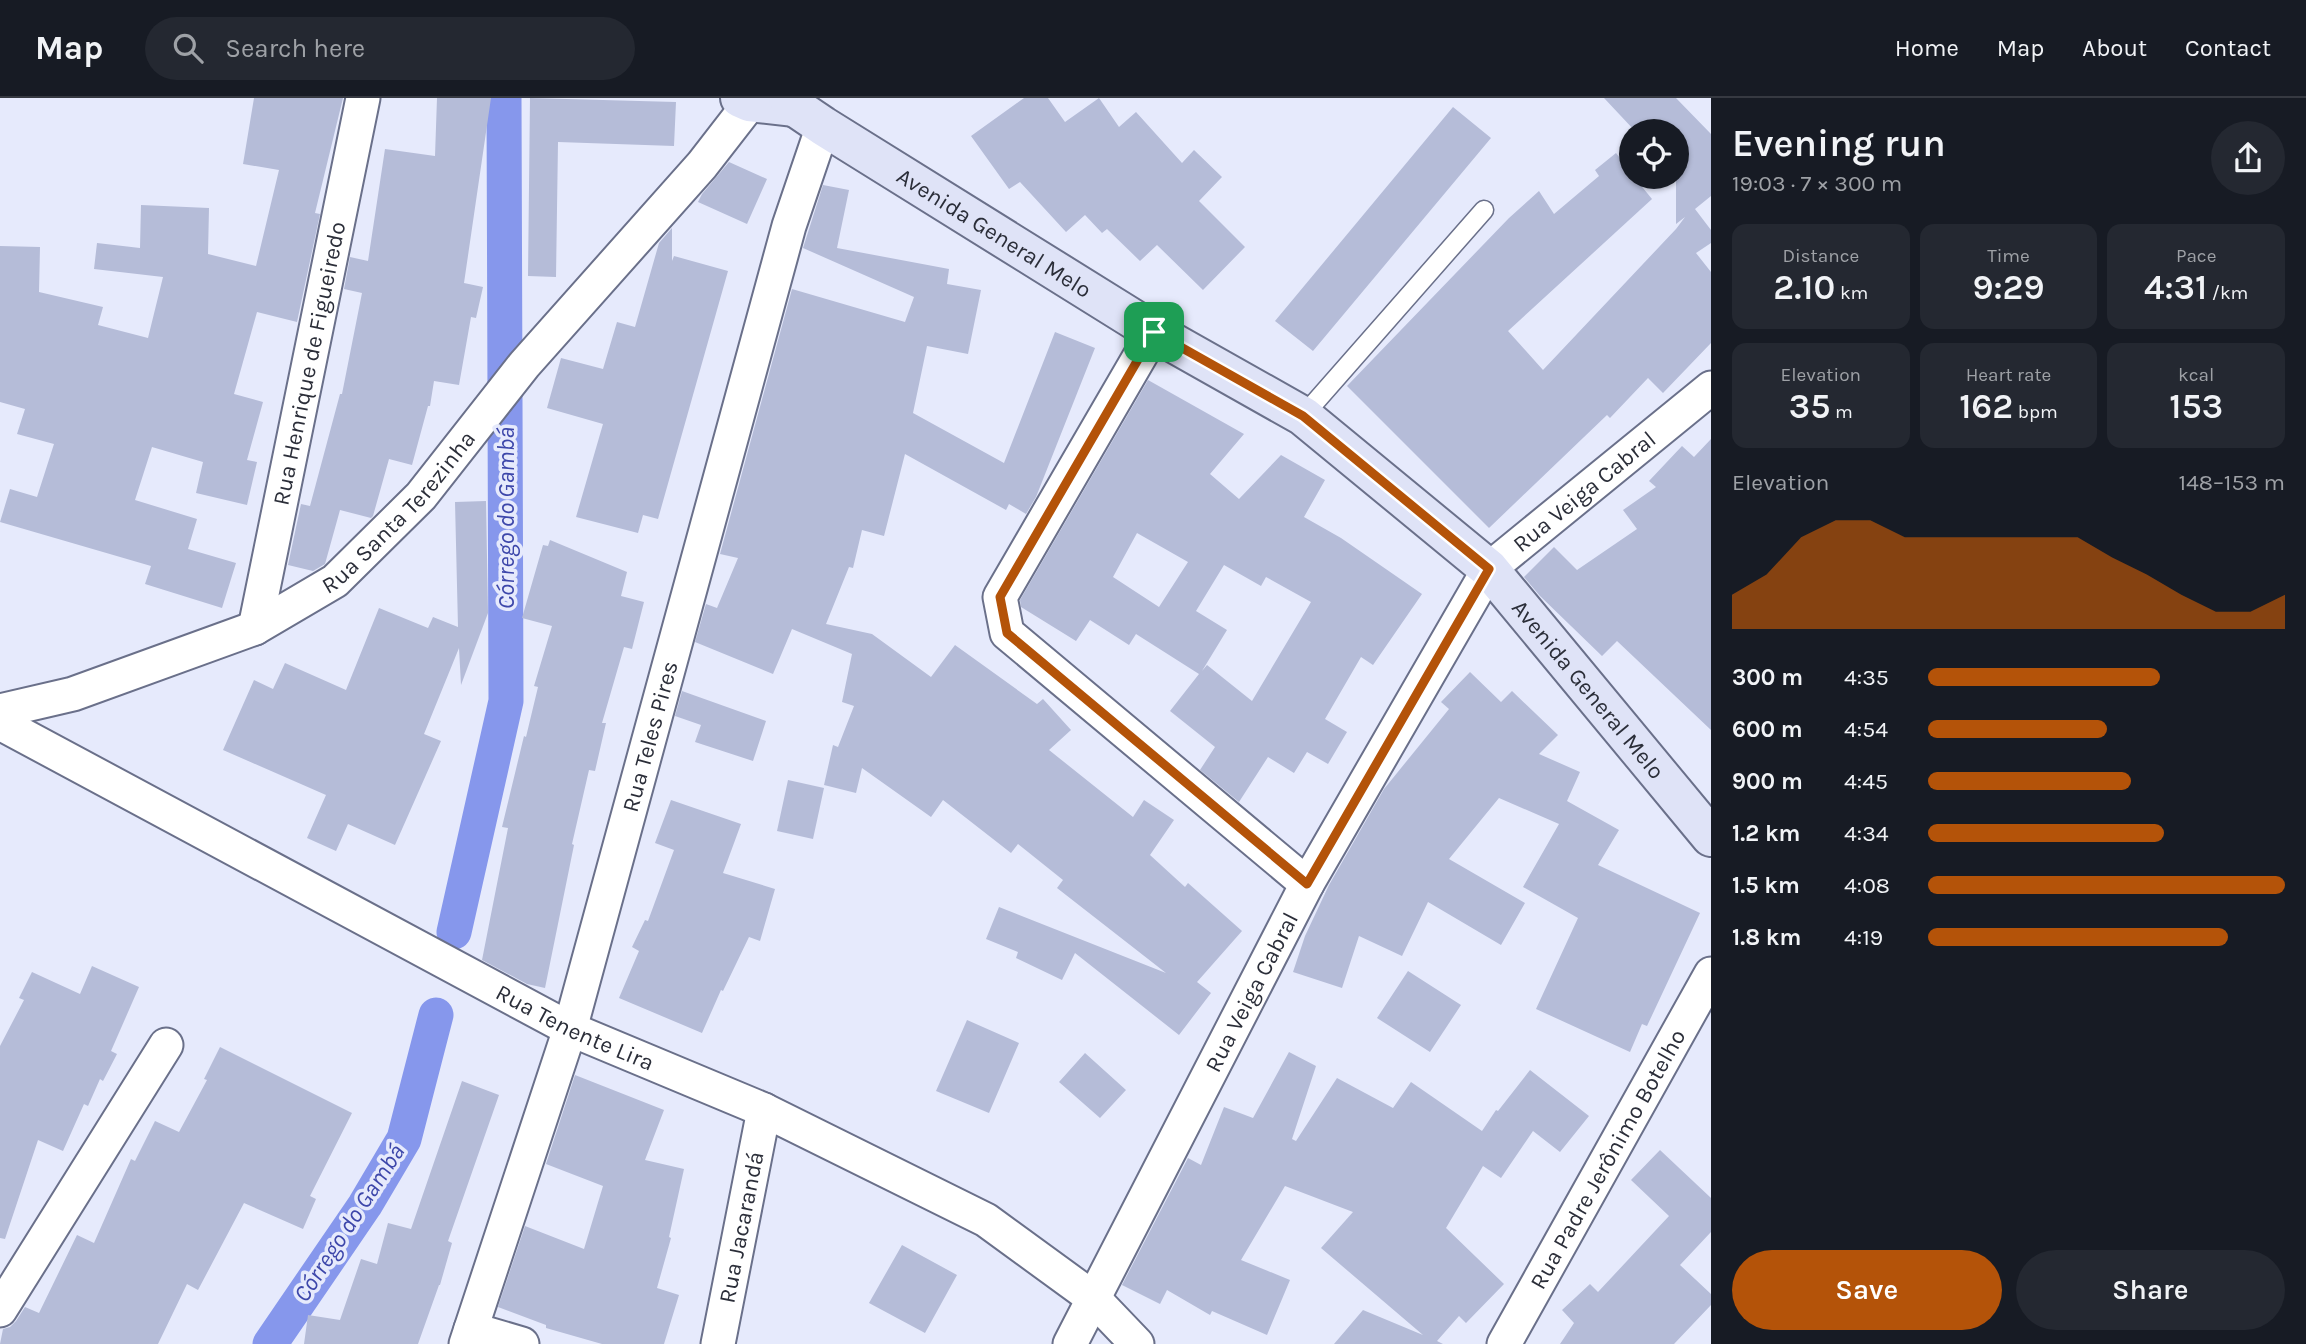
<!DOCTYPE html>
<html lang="en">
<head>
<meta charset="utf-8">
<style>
	:root { --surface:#171b24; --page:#242831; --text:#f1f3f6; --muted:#9ea1a6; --line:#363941; --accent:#b45309 }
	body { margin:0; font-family:Karla,sans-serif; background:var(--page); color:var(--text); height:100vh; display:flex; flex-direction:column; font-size:26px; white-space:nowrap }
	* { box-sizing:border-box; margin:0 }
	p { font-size:23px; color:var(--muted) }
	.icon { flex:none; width:38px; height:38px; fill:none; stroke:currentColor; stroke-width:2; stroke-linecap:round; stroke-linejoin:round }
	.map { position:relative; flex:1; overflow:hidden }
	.sheet { display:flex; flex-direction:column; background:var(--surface); width:595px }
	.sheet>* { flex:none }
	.buttons { position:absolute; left:1619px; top:21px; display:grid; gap:14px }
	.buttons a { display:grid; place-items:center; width:70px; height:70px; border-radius:50%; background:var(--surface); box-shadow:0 2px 5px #0004; font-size:35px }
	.pin { position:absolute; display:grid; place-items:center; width:60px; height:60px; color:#fff; margin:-30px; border-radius:14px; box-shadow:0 4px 10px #0006 }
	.round { display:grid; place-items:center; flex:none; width:74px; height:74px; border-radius:37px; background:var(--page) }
	.headline { display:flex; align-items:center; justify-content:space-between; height:119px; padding:0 21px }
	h1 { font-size:38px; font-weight:600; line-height:52px }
	.figures { display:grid; grid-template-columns:repeat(3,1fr); gap:10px; height:119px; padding:7px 21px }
	.figures div { display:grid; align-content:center; border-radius:14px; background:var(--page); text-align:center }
	.figures b { font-size:35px; font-weight:600 }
	.figures small { font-size:19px; font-weight:400 }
	.figures p { font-size:19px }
	.chart { height:196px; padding:14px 21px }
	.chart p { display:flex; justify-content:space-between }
	.chart svg { width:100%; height:126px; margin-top:7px; fill:var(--accent); opacity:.7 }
	.primary-button { display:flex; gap:14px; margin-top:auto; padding:14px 21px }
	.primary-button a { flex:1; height:80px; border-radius:42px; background:var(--accent); color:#fff; font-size:28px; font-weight:600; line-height:80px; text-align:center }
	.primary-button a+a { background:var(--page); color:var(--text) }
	ul { padding:0 21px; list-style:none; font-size:23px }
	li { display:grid; grid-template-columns:112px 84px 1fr; align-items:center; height:52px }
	li i { height:18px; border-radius:9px; background:var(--accent) }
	header { display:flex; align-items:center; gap:42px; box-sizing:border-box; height:98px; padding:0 35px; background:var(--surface); border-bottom:2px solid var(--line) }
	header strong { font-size:33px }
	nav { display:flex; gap:38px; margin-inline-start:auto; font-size:24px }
	.search { width:490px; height:63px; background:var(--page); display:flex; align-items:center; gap:18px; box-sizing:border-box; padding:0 24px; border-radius:38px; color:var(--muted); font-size:26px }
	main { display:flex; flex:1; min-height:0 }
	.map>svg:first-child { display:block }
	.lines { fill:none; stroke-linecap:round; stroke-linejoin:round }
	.canal { stroke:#8697ec; stroke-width:35 }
	.building { fill:#b5bcd8; fill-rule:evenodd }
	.service-casing { stroke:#6a708a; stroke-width:21 }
	.minor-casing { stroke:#6a708a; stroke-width:37 }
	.secondary-casing { stroke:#6a708a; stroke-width:42 }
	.service { stroke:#fff; stroke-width:18 }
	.minor { stroke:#fff; stroke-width:33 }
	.secondary { stroke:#dfe3f7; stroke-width:38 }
	.route-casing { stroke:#fff; stroke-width:14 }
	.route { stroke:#b45309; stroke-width:9 }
	.labels { text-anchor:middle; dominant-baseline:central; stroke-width:7; stroke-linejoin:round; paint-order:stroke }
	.street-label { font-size:23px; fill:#2b2e39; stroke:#e6eafc }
	.water-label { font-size:24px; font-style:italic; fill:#3d47aa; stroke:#e6eafc }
</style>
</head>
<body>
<header>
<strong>Map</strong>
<div class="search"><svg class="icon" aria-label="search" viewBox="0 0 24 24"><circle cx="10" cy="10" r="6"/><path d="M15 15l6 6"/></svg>Search here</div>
<nav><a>Home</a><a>Map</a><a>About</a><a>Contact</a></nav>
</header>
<main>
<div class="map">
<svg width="1711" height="1246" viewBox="0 0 1711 1246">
	<rect width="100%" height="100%" fill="#e6eafc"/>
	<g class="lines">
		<path class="canal" d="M454,834L506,603L504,0
			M270,1246L365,1107L404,1041L436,917"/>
	</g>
	<path class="building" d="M254,0H343L315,115L320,116L297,224L257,214L234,296L263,304L247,362L257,364L247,407L196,395L203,364L152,349L135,402L197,421L188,451L236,465L222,510L145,486L151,468L0,424L10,391L37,399L54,346L17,336L25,311L0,304V148L40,149L39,194L103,209L98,227L148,240L163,179L94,171L97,145L140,150L141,107L209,110L208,156L256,168L279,72L243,66Z
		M437,0H491L464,185L483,189L476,220L471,219L459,287L434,283L430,308H428L412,367L389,361L373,418L371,420L340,412L325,466L313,473L288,467L301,406L310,408L340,296H342L362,195L344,191L350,159L368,163L385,51L435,58Z
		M530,0L676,4L674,48L558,44L556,179L528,178Z
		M1024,0H1048L1065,24L1099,0L1119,29L1136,14L1182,65L1194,52L1222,79L1199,103L1245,149L1203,192L1157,147L1140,163L1107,131L1102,135L1085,117L1066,134L1020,84L1009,91L971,38Z
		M1604,0H1676L1711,36V98L1695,111L1711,132V145L1696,155L1711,174V245L1663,295L1648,280L1610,320L1607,317L1489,430L1347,288L1509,120L1539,93L1554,116L1599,78L1595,72L1616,55L1631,74V79H1634L1652,101L1508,233L1543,272L1676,131L1685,119L1676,126V33H1635Z
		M1453,9L1491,40L1313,253L1275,223Z
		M729,64L767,81L747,126L698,104L702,96Z
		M823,87L849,92L837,150L949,171L947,186L981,192L968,256L927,248L913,315L1004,365L1055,234L1095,250L1036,399L1026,416L1009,406L1006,412L905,356L884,438L862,432L853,470L849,469L826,526L872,536L931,579L955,547L1037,606L1043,601L1071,632L1049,652L1133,719L1144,702L1174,722L1150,757L1185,789L1188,785L1242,833L1197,884L1211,895L1179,937L1075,855L1062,882L1016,860L1018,854L986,841L999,809L1166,875L1057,790L1063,782L1018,746L1011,755L943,702L931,719L862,670L856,695L824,687L833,647L838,649L854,608L842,604L852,556L792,531L773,576L695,544L706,506L717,510L738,460L720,456L792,191L905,224L914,199L803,150Z
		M672,130V163L674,158L728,173L658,421L643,417L638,435L576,419L603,326L547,310L561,260L603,271L617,224L635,229L659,145Z
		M1148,282L1244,336L1210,376L1239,401L1281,357L1325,382L1304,419L1341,440L1422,496L1373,567L1361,559L1325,621L1347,634L1328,666L1307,654L1294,675L1268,659L1239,704L1200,672L1215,649L1170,613L1199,576L1136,536L1129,547L1090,522L1076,543L1021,509L1020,502ZM1137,435L1188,464L1159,509L1113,479ZM1224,467L1261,488L1266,479L1311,504L1252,603L1207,567L1202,573L1227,532L1196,513Z
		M1711,341V632L1617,543L1602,558L1540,498L1524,479L1554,449L1577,472L1637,431L1623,412L1656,389L1649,383L1682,348L1694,359Z
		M486,403L488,515L461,587L459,550L424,636L441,643L395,747L348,726L336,753L307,740L326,697L223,652L254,582L273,591L285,565L346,592L379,510L428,530L433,519L458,529L455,404Z
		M550,442L627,474L621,498L644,504L632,551L624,549L602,625H606L595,673L589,672L572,746L574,747L545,890L527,886L482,862L508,730L502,729L524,638L526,639L538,589L534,588L552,528L522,520L543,447L548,448Z
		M1470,574L1501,604L1512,593L1558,637L1539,656L1580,674L1567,703L1619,732L1598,767L1700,815L1647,928L1642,926L1630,954L1536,911L1578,820L1523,789L1559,726L1499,700L1449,761L1525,805L1501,847L1428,804L1402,858L1359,838L1342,890L1293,874L1305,838L1329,787L1384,691L1449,611L1441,604Z
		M682,593L766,623L753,663L695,644L701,627L675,618Z
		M788,682L824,690L813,741L777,733Z
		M671,702L741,726L723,775L775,791L760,843L749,839L723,893L721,892L702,935L619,900L639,853L632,849L645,822L648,823L674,752L655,745Z
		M92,868L139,889L111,953L117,956L103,983L100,981L88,1008L84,1006L63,1053L38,1042L5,1141L0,1140V948L24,902L19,900L32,874L80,896Z
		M1408,873L1461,907L1430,954L1377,920Z
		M967,922L1019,945L989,1015L936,993Z
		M220,949L352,1015L310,1098L316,1101L303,1131L244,1105L198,1192L187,1186L158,1246H0L3,1231L10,1229L16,1223L25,1209L39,1215L77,1137L94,1145L131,1061L135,1063L155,1023L179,1034L207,982L204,981Z
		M1289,954L1316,968L1292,1041L1296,1043L1337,980L1393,1010L1411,984L1482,1033L1496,1012L1498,1013L1530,972L1589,1018L1560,1054L1533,1033L1501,1080L1483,1068L1446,1130L1504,1186L1466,1225L1459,1218L1437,1243L1443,1246H1334L1363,1212L1423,1237L1321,1150L1353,1114L1285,1088L1241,1162L1290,1182L1267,1237L1212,1213L1210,1217L1167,1192L1160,1206L1122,1187L1188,1060L1201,1067L1224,1009L1253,1020Z
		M1085,955L1126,992L1100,1020L1059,984Z
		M575,977L664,1012L645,1062L684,1071L669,1139L671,1140L657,1190L679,1197L664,1246H602L546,1230V1227L498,1209L525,1128L584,1151L603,1088L546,1066Z
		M462,983L499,997L448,1143L452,1145L440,1187H439L418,1246H304L308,1217L340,1222L361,1161L377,1166L388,1125L411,1131Z
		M1660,1052L1711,1100V1134L1680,1167L1711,1196V1207L1674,1246H1560L1574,1225L1562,1212L1590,1186L1598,1194L1669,1118L1631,1082Z
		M902,1147L957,1177L925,1235L869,1205Z"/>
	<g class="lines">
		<defs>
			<path id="service" d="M1303,318L1484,112"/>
			<g id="minor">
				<path d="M1154,234L1000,499L1007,535L1307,786"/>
				<path id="s1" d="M255,530L363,0"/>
				<path id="s2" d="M0,613L73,596L255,530L335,483L421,398L524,267L702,67L754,0"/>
				<path id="s3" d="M0,625L570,931L764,1012L986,1122L1093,1200L1137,1246"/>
				<path d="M0,1212L166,947"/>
				<path d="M471,1231L522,1246"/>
				<path id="s4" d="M466,1246L570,931L789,128L823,28"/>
				<path id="s5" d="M718,1246L764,1012"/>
				<path id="s6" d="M1070,1246L1307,786L1489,471L1711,290"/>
				<path id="s7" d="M1504,1246L1711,876"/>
			</g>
			<g id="secondary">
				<path d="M740,0L749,4L795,9"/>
				<path id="s8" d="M788,0L795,9L823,28L1154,234L1303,318L1489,471L1711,739"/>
			</g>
		</defs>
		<use href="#service" class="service-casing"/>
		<use href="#minor" class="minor-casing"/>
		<use href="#secondary" class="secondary-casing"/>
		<use href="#service" class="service"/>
		<use href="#minor" class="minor"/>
		<use href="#secondary" class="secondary"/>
	</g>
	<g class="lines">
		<defs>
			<path id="route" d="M1154,234L1303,318L1489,471L1307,786L1007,535L1000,499Z"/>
		</defs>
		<use href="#route" class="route-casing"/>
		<use href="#route" class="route"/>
	</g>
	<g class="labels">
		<g class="street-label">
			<text stroke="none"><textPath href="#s8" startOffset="247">Avenida General Melo</textPath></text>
			<text stroke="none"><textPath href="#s1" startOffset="270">Rua Henrique de Figueiredo</textPath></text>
			<text stroke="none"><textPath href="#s6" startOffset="1004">Rua Veiga Cabral</textPath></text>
			<text stroke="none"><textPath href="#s2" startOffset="455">Rua Santa Terezinha</textPath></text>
			<text stroke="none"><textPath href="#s8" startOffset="1003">Avenida General Melo</textPath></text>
			<text stroke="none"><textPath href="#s4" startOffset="635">Rua Teles Pires</textPath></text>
			<text stroke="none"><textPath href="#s6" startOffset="396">Rua Veiga Cabral</textPath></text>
			<text stroke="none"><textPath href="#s3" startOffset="651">Rua Tenente Lira</textPath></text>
			<text stroke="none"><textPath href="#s7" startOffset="212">Rua Padre Jerônimo Botelho</textPath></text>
			<text stroke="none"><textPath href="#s5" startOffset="119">Rua Jacarandá</textPath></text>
		</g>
		<g class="water-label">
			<text transform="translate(506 420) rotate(-90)">Córrego do Gambá</text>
			<text transform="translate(349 1125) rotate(-57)">Córrego do Gambá</text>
		</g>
	</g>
</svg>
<div class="buttons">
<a><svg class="icon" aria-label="locate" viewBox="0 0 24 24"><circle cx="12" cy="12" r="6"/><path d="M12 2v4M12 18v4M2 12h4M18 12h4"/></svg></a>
</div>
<div class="pin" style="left:1154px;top:234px;background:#1e9e55"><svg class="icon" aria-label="arrive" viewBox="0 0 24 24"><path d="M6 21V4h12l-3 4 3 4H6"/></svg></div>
</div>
<section class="sheet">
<div class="headline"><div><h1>Evening run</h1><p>19:03 · 7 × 300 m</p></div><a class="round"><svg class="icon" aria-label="share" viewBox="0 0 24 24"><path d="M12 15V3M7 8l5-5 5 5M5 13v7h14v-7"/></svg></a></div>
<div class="figures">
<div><p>Distance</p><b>2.10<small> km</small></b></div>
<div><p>Time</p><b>9:29</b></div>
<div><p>Pace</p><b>4:31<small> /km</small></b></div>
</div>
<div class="figures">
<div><p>Elevation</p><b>35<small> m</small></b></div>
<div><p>Heart rate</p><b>162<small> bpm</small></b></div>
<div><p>kcal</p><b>153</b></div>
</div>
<div class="chart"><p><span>Elevation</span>148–153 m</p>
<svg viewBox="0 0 160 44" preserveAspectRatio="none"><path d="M0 44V32L10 25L20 12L30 6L40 6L50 12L60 12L70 12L80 12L90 12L100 12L110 19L120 25L130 32L140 38L150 38L160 32V44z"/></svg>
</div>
<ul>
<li><b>300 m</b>4:35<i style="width:65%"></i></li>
<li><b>600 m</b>4:54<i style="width:50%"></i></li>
<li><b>900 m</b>4:45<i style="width:57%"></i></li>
<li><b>1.2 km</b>4:34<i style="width:66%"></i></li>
<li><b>1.5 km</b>4:08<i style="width:100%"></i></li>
<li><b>1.8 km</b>4:19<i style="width:84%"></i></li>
</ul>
<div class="primary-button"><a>Save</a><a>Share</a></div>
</section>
</main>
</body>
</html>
